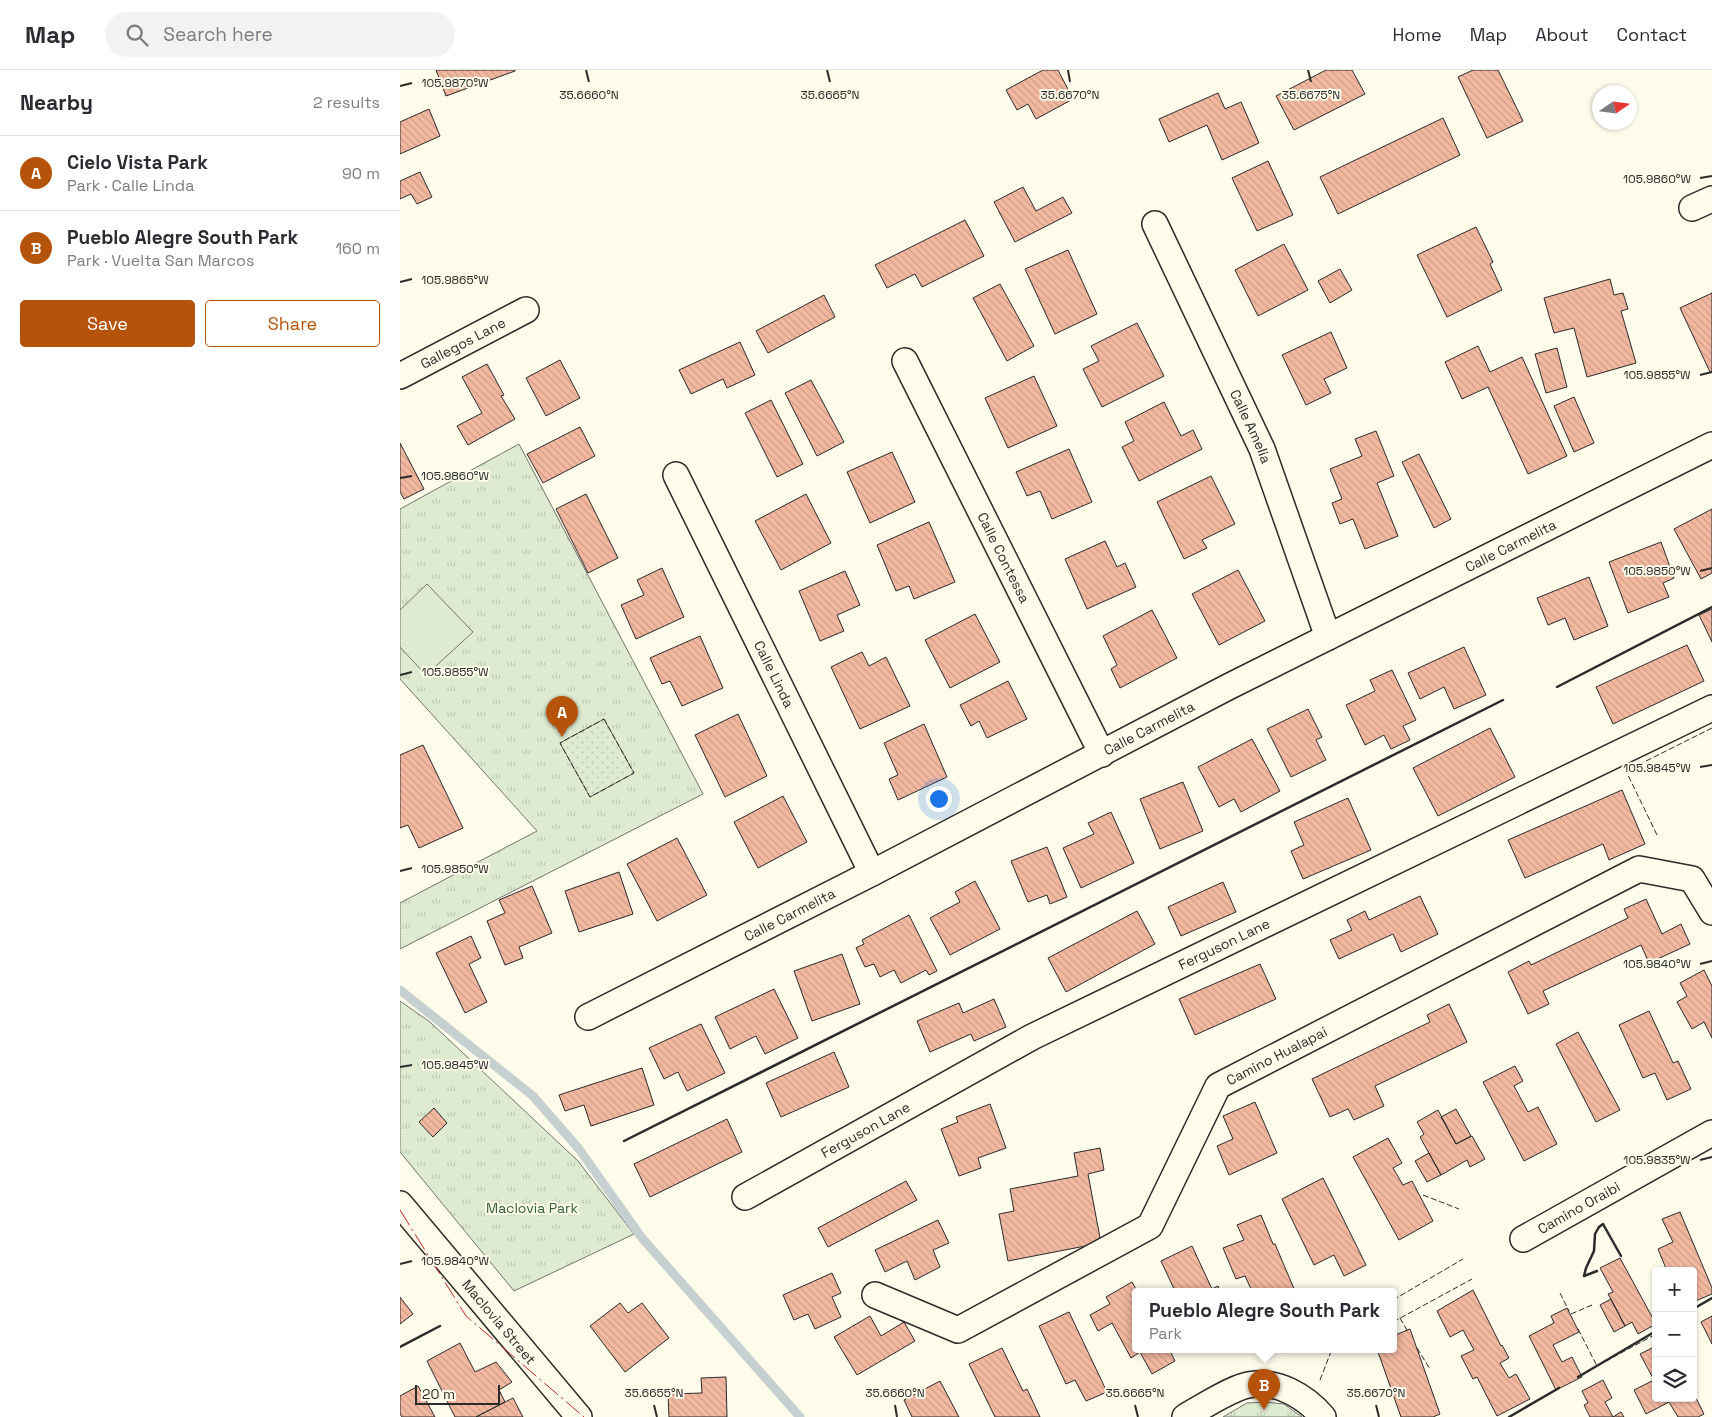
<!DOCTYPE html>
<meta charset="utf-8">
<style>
:root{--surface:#fff;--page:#f2f2f3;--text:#2b2b33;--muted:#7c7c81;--line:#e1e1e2;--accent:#b45309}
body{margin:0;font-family:"Space Grotesk",sans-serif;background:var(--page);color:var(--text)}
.controls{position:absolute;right:15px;bottom:15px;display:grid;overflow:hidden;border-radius:5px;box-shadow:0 1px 4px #0004}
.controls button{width:45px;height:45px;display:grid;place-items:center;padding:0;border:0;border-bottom:1px solid var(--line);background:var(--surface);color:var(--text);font:25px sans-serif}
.compass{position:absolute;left:1192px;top:15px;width:45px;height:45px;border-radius:50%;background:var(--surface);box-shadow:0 1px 4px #0004;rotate:77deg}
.scale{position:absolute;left:15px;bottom:12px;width:85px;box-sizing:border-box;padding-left:5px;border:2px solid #2b2b2b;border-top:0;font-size:14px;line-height:18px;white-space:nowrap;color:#2b2b2b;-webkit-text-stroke:4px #fdfbea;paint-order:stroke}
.you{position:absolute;left:538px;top:728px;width:18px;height:18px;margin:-12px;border:4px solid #fff;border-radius:50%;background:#1a73e8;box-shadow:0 0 0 8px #1a73e833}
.badge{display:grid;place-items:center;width:32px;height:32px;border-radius:50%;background:var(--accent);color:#fff;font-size:16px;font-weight:700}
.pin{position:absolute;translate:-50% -41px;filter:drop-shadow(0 1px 2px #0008)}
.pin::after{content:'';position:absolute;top:26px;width:18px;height:15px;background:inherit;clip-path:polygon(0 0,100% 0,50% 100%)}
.popup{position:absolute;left:732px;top:1218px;width:265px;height:65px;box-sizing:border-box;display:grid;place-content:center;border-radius:5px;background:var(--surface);filter:drop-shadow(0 1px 4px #0005);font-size:16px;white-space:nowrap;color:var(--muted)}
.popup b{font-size:19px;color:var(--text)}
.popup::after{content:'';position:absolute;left:50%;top:100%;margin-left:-10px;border:10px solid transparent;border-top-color:var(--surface)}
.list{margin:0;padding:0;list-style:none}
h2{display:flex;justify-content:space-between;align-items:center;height:65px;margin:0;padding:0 20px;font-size:21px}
h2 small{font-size:16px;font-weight:400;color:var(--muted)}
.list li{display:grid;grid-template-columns:32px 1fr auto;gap:15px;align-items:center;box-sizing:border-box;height:75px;padding:0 20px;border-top:1px solid var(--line)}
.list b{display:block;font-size:19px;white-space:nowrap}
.list p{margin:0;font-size:16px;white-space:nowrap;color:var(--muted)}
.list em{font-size:16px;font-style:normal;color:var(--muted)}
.actions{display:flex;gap:10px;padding:15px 20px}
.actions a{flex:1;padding:11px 0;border:1px solid var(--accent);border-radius:5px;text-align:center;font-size:18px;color:var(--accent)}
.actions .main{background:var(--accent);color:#fff}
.icon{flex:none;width:28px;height:28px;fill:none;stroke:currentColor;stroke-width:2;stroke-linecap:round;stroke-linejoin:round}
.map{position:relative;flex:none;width:1312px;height:1347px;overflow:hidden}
header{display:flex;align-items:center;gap:30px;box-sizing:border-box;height:70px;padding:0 25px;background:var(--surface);border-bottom:1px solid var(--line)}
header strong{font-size:24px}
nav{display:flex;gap:28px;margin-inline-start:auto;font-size:18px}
.search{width:350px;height:45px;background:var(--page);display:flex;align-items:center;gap:12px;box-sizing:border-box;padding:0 18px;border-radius:28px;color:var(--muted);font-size:19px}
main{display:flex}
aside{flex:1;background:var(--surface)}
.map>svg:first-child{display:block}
.grass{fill:url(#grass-tufts);stroke:#74746e}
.garden{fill:url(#garden-dots);stroke:#74746e}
.pitch{fill:#deebd1;stroke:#74746e}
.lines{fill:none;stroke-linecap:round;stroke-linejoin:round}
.stream{stroke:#c7d0d0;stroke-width:9}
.building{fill:url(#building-back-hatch);stroke:#2b2b2b}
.street-casing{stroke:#2b2b2b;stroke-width:28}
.street{stroke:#fdfbea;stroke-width:25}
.fence{stroke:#2b2b2b;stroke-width:1;stroke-dasharray:6 2.5;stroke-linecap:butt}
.wall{stroke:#2b2b2b;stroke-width:2.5}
.power{stroke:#c62828;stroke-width:1;stroke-dasharray:18 4 2.5 4;stroke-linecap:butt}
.ticks{fill:none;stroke:#2b2b2b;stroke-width:2}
.labels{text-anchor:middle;stroke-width:4;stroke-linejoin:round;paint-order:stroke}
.street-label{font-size:14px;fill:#2b2b2b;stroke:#fdfbea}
.park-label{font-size:14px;fill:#34623c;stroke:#fdfbea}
.ticks-label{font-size:12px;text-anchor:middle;fill:#2b2b2b;stroke:#fdfbea;stroke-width:4;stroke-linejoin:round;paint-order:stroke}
</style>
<header>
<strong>Map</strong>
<div class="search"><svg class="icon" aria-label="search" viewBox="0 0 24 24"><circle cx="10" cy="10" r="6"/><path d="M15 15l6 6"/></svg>Search here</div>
<nav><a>Home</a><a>Map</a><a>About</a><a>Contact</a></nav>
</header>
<main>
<aside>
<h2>Nearby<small>2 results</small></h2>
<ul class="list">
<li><span class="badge">A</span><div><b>Cielo Vista Park</b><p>Park · Calle Linda</p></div><em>90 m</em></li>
<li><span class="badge">B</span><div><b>Pueblo Alegre South Park</b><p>Park · Vuelta San Marcos</p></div><em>160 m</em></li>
</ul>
<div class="actions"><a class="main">Save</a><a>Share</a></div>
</aside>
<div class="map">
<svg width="1312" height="1347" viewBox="0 0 1312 1347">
<defs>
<pattern id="grass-tufts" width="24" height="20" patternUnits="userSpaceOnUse" patternTransform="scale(1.25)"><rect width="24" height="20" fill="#deebd1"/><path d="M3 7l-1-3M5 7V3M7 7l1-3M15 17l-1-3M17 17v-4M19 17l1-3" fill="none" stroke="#bfcab4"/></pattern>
<pattern id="garden-dots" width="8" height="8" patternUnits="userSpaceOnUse" patternTransform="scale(1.25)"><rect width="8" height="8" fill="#deebd1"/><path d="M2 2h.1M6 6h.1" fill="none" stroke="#bfcab4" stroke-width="1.8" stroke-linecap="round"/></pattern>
<pattern id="building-back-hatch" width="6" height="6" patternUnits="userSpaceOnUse" patternTransform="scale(1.25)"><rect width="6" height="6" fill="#f2b8a0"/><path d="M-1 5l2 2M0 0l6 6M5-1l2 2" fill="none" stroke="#d09e8a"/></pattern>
</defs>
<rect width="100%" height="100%" fill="#fdfbea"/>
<!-- grass -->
<path class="grass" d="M119 374 303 724 0 879V833L137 761 0 609V439Z
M0 931 30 952 178 1091 234 1164 114 1221 0 1082Z
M865 1332 884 1334 902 1347H823L847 1333Z"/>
<!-- garden -->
<path class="garden" d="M204 649 234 703 190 727 160 673Z"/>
<!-- pitch -->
<path class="pitch" d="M27 514 73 562 26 605 0 577V540Z"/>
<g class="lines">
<!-- stream -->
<path class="stream" d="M0 920 133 1026 179 1079 242 1168 400 1347"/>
</g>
<!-- building -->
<path class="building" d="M36 0H115V1L46 26Z
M643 0H658L673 29 636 49 628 34 617 40 606 20Z
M926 0H952L965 24 894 60 876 26Z
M1073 0H1098L1123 51 1087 68 1058 7Z
M818 23 825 39 841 32 859 73 822 90 807 55 769 72 759 49Z
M29 39 40 66 0 84V52Z
M1043 48 1060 85 938 144 920 107Z
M868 91 893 145 857 161 832 108Z
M20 102 32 127 17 134 11 124 0 129V111Z
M623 117 636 141 663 127 672 143 615 172 594 132Z
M565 150 584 186 522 217 515 204 487 218 475 195Z
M1076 157 1093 192 1090 194 1102 220 1047 247 1017 185Z
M884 174 908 220 858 246 835 200Z
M668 180 697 244 655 264 625 199Z
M940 199 952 220 930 233 918 211Z
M1210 209 1214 225 1223 223 1228 239 1221 241 1236 293 1187 307 1174 258 1154 263 1144 228Z
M600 214 634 276 607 291 573 228Z
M1312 223V301L1310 302 1280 238Z
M424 225 435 247 368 283 356 261Z
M737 253 764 306 702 337 683 299 699 291 691 276Z
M931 262 947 298 924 309 931 323 906 335 882 285Z
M340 272 355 305 327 318 323 309 291 324 279 300Z
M1078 276 1090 302 1122 287 1167 386 1128 404 1088 317 1062 329 1045 292Z
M1157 278 1167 317 1146 323 1135 284Z
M160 290 180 328 146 346 126 308Z
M87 294 104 325 101 326 115 349 68 375 57 356 82 343 62 307Z
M634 306 657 356 608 378 585 328Z
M411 310 444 372 417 386 385 323Z
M1174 327 1194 373 1174 382 1154 336Z
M371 330 403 394 377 407 345 343Z
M764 332 781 366 793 360 802 379 739 411 722 377 734 371 725 352Z
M180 357 195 386 143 413 127 384Z
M976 361 994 406 977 413 998 466 965 479 953 449 940 454 932 433 942 429 930 399 962 386 955 369Z
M0 373 24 419 4 429 0 422Z
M669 379 692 432 652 449 640 421 627 426 616 402Z
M492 382 515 432 470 453 447 402Z
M1019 384 1051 449 1034 458 1002 392Z
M811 406 835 454 802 470 807 478 784 489 757 432Z
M186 424 218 488 188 503 156 439Z
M406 424 431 473 381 500 355 451Z
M1312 439V503L1301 509 1274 459Z
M529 452 555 512 514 529 509 516 496 521 477 475Z
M705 471 717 497 725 493 736 517 687 539 665 489Z
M1261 472 1274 508 1263 513 1269 527 1228 543 1209 492Z
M262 498 284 547 236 569 221 535 244 525 237 510Z
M838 500 865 551 819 575 792 524Z
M445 501 460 535 437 545 444 561 420 571 399 521Z
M1189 507 1208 556 1174 570 1165 548 1148 555 1137 528Z
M1312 539V572L1299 545Z
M752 540 777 588 720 618 711 599 717 595 703 566Z
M575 544 600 592 550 618 525 570Z
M300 566 323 618 282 636 270 611 262 614 250 588Z
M1287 575 1304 611 1213 654 1196 617Z
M1064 577 1086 625 1054 639 1044 617 1020 629 1008 603Z
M462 582 469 596 486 587 510 636 460 659 431 597Z
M992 600 1016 650 1003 656 1010 670 991 679 984 665 965 675 946 635 975 621 970 610Z
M608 611 627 649 587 668 579 651 571 656 560 635Z
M908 639 922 667 916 670 926 690 891 707 867 659Z
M338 644 367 706 325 727 295 665Z
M524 654 547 707 498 730 489 709 498 705 484 673Z
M1090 658 1115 707 1038 746 1013 698Z
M852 669 880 721 841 742 834 729 819 737 798 697Z
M23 675 63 758 19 778 8 755 0 758V685Z
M783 712 803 761 760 779 740 729Z
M1222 720 1245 774 1209 790 1203 774 1125 808 1108 770Z
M383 726 407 772 358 798 334 752Z
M948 728 971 780 903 809 891 781 904 775 894 752Z
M711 742 734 793 681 818 663 778 694 764 688 753Z
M277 768 307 825 257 851 227 794Z
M647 777 667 827 650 834 647 825 628 832 611 791Z
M219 802 233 844 179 862 165 821Z
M575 811 600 859 550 885 530 848 560 832 555 822Z
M823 812 836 842 781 866 768 837Z
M132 816 152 863 119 877 123 888 105 895 87 851 105 843 99 830Z
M1020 826 1038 864 1001 882 993 864 939 889 930 870 952 860 947 850 965 841 969 850Z
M1246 829 1262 864 1281 854 1290 874 1249 893 1241 875 1143 921 1149 934 1128 944 1108 902 1129 891 1131 895 1228 848 1224 839Z
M737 841 755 874 666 922 648 888Z
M509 845 537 901 529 905 526 900 501 913 494 900 480 907 474 894 465 897 456 878 464 874 462 870Z
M71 866 81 888 69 894 87 932 65 943 36 883Z
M442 884 460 934 412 951 394 901Z
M860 894 876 929 795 965 779 929Z
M1304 900 1312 916V968L1304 952 1292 959 1277 932 1287 926 1280 913Z
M374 919 398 968 365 984 356 966 330 979 315 947Z
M594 929 606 957 574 971 571 964 530 982 517 951 559 933 563 943Z
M1049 934 1067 972 975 1016 984 1036 954 1050 948 1039 930 1047 912 1009 1030 952 1027 945Z
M1249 941 1273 993 1278 991 1291 1019 1267 1030 1255 1003 1243 1008 1219 955Z
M301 954 325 1003 287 1021 278 1002 264 1009 249 978Z
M1178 962 1220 1040 1196 1052 1156 974Z
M434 982 449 1017 381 1047 366 1013Z
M1115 996 1123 1011 1114 1016 1128 1042 1138 1037 1157 1074 1124 1091 1083 1012Z
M242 998 254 1035 191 1056 184 1035 165 1041 159 1025Z
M855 1032 877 1083 829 1105 817 1076 833 1069 823 1046Z
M590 1034 606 1078 578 1088 581 1098 559 1106 541 1059 558 1052 556 1047Z
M34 1038 47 1053 33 1067 19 1052Z
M1056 1039 1071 1066 1056 1074 1041 1047Z
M1038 1040 1056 1074 1072 1066 1085 1089 1070 1097 1067 1090 1041 1105 1020 1067 1024 1064 1017 1052Z
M327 1049 342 1082 250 1127 234 1094Z
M988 1068 1002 1093 993 1098 1003 1115 1012 1111 1033 1151 999 1170 953 1087Z
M700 1078 704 1100 688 1104 701 1173 608 1191 599 1144 614 1141 610 1119 678 1106 674 1083Z
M1029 1083 1041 1105 1027 1112 1015 1091Z
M923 1108 966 1195 944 1206 934 1185 914 1195 882 1129Z
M506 1111 517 1130 428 1177 418 1158Z
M1280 1142 1312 1218V1224L1293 1232V1201H1267L1258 1179 1273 1172 1262 1149Z
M861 1145 873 1174H875L895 1221H852L845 1206 836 1209 823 1178 844 1170 837 1155Z
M538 1150 549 1173 533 1180 540 1197 515 1210 507 1191 485 1202 475 1180Z
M792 1176 812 1219 818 1216 820 1221H775L761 1191Z
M1220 1188 1256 1254 1238 1264 1232 1252 1225 1256 1208 1224 1213 1222 1200 1198Z
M432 1203 441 1223 432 1227 441 1247 415 1259 408 1244 394 1250 383 1225Z
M732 1212 737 1221H735V1230L732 1232 735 1239V1279H769L775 1291 752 1304 740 1282 731 1288 712 1253 698 1261 690 1245 710 1234 706 1227Z
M1073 1220 1101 1276 1102 1275 1109 1288 1100 1293 1109 1308 1116 1304 1130 1329 1097 1346 1077 1307 1073 1309 1061 1286 1074 1280 1063 1260 1050 1267 1037 1241Z
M0 1227 13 1244 0 1254Z
M1211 1229 1225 1256 1214 1262 1200 1235Z
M220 1233 228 1243 242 1233 269 1268 225 1302 190 1256Z
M1167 1238 1179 1262 1153 1275 1162 1292 1172 1287 1182 1307 1156 1320 1129 1266 1154 1253 1151 1246Z
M669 1242 707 1322 686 1331 675 1310 666 1314 639 1256Z
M470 1246 481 1266 504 1252 515 1271 457 1305 434 1267Z
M1312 1246V1274L1301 1252Z
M1010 1259 1040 1344 1033 1347H1001L977 1279H993V1266Z
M60 1273 75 1302 96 1292 112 1312 99 1320 105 1332 76 1347H55L27 1291Z
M1256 1276V1328H1293V1322L1304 1344 1298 1347H1278L1269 1332 1246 1344 1234 1320 1254 1310 1240 1284Z
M602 1278 623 1321 627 1319 640 1347H595L569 1294Z
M326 1307 327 1347H269L268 1324 302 1323 301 1308Z
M1203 1310 1212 1328 1205 1332 1213 1347 1221 1342 1224 1347H1190L1184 1335 1188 1333 1182 1321Z
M540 1311 559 1347H512L504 1330Z
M18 1316 35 1347H2L0 1344V1326Z
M113 1328 123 1347H76L105 1332Z"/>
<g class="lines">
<defs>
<g id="street">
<path d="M1292 138 1312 129"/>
<path id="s1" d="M755 154 862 379 928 567"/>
<path id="s2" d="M505 291 702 684"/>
<path id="s3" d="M0 306 126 240"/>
<path id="s4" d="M276 405 472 803"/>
<path id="s5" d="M188 947 472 803 828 617 1312 375"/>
<path id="s6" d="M345 1127 632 967 1312 638"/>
<path id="s7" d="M0 1134 179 1347"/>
<path id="s8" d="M1123 1169 1312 1063"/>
<path id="s9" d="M475 1225 558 1260 750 1156 818 1016 1239 799 1292 809 1312 842"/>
<path d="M785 1347C800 1338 832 1318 848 1315 876 1309 905 1326 923 1347"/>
</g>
</defs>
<!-- street casing -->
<use href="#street" class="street-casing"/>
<!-- street -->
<use href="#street" class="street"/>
<!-- fence -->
<path class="fence" d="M204 649 234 703 190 727 160 673Z
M1257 765 1226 701 1312 658
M1023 1125 1059 1139
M1160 1223 1169 1241
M993 1230 1063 1189
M1171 1244 1192 1235
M1000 1248 1008 1262
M993 1252 1072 1209
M1178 1259 1197 1296 1256 1264
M1017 1278 1030 1299
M920 1310 932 1279"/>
<!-- wall -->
<path class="wall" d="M1157 617 1312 537
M224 1071 1103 630
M1197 1201 1184 1206 1186 1198 1194 1181 1195 1164 1199 1157 1203 1154 1221 1186
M1293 1239 1312 1228
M0 1277 40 1256
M1178 1307 1256 1261
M1109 1347 1159 1318"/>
<!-- power -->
<path class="power" d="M0 1140 66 1246 184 1347"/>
</g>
<!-- ticks -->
<path class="ticks" d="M186 0 189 12M427 0 430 12M668 0 670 12M908 0 911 12M0 16 12 13M1300 108 1312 106M0 212 12 209M1300 305 1312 302M0 408 12 406M1300 501 1312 498M0 605 12 602M1300 697 1312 695M0 801 12 798M1300 894 1312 891M0 997 12 995M1300 1090 1312 1087M0 1194 12 1191M254 1335 257 1347M495 1335 497 1347M735 1335 738 1347M976 1335 979 1347"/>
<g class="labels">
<!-- street labels -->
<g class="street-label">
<text dy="5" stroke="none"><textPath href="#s3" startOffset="71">Gallegos Lane</textPath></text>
<text dy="5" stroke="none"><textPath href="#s1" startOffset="224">Calle Amelia</textPath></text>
<text dy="5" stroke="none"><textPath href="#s5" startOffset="1036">Calle Carmelita</textPath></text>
<text dy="5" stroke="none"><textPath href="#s2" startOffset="220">Calle Contessa</textPath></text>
<text dy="5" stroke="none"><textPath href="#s4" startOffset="222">Calle Linda</textPath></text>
<text dy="5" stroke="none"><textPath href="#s5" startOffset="631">Calle Carmelita</textPath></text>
<text dy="5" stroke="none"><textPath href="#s5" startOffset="226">Calle Carmelita</textPath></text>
<text dy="5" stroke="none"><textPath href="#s6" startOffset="542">Ferguson Lane</textPath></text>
<text dy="5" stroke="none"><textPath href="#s9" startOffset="530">Camino Hualapai</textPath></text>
<text dy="5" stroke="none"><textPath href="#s6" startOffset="138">Ferguson Lane</textPath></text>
<text dy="5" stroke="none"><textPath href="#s8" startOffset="64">Camino Oraibi</textPath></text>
<text dy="5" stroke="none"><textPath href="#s7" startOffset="154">Maclovia Street</textPath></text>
</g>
<!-- park labels -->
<g class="park-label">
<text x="132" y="1143">Maclovia Park</text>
</g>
</g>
<g class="ticks-label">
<text x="55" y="17">105.9870°W</text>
<text x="189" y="29">35.6660°N</text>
<text x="430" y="29">35.6665°N</text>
<text x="670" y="29">35.6670°N</text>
<text x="911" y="29">35.6675°N</text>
<text x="1257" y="113">105.9860°W</text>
<text x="55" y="214">105.9865°W</text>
<text x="1257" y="309">105.9855°W</text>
<text x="55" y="410">105.9860°W</text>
<text x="1257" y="505">105.9850°W</text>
<text x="55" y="606">105.9855°W</text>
<text x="1257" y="702">105.9845°W</text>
<text x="55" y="803">105.9850°W</text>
<text x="1257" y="898">105.9840°W</text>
<text x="55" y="999">105.9845°W</text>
<text x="1257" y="1094">105.9835°W</text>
<text x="55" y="1195">105.9840°W</text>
<text x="254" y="1327">35.6655°N</text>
<text x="495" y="1327">35.6660°N</text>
<text x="735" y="1327">35.6665°N</text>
<text x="976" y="1327">35.6670°N</text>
</g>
</svg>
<div class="controls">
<button>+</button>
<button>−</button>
<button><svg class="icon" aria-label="layers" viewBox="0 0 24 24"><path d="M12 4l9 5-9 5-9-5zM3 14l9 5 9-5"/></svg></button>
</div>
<svg class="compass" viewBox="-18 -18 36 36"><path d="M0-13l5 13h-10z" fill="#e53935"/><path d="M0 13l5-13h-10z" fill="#7c7c81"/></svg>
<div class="scale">20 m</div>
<div class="you"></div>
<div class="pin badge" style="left:162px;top:667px">A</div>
<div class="pin badge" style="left:864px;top:1340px">B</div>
<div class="popup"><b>Pueblo Alegre South Park</b>Park</div>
</div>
</main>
